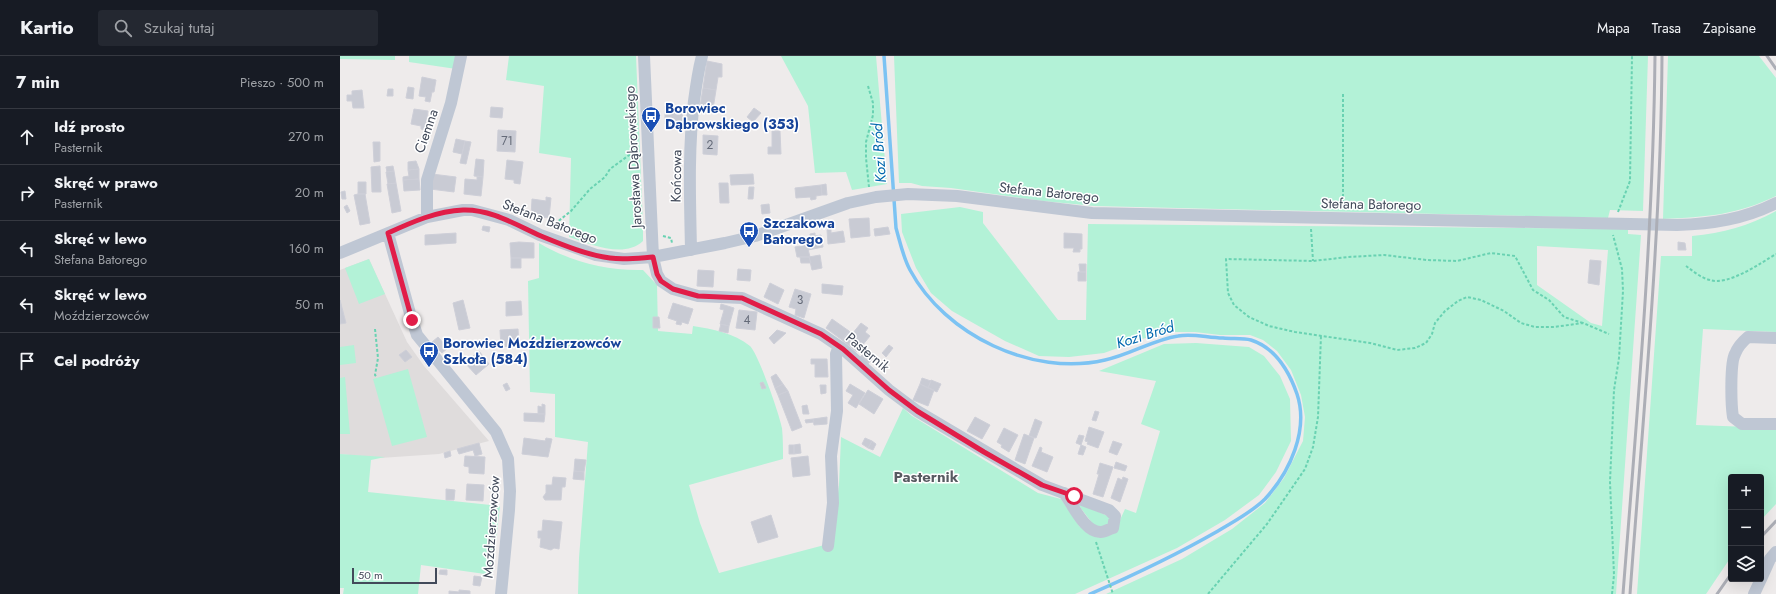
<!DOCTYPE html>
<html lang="pl">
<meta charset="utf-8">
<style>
:root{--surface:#171b24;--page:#242831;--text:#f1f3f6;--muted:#9ea1a6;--line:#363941}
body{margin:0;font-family:Jost,sans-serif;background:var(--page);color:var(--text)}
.controls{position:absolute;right:12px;bottom:12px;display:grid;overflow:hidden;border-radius:4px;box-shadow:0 4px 16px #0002}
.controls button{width:36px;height:36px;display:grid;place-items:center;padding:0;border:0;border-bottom:1px solid var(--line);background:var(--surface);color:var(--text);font:20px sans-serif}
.scale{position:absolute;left:12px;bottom:10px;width:85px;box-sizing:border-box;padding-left:4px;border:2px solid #424a5a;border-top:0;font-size:11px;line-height:14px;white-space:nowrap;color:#424a5a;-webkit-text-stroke:3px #fff;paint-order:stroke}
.stop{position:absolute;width:12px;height:12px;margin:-9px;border:3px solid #e11d48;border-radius:50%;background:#fff}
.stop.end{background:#e11d48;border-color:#fff;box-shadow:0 1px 4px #0008}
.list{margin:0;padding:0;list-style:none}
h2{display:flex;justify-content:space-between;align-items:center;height:52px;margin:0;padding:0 16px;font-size:17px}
h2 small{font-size:13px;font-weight:400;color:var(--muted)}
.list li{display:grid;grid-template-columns:26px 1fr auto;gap:12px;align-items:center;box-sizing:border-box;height:56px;padding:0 16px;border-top:1px solid var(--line)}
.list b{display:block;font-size:15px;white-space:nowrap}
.list p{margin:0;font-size:13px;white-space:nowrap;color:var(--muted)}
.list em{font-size:13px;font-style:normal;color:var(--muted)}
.icon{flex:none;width:22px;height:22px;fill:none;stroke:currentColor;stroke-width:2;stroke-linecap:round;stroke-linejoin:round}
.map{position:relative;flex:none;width:1436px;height:538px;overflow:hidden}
header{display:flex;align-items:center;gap:24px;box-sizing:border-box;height:56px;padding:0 20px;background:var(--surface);border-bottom:1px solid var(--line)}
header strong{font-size:19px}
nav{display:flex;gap:22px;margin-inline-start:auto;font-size:14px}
.search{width:280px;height:36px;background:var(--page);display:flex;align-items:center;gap:10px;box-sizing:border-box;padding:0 14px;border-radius:4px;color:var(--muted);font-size:15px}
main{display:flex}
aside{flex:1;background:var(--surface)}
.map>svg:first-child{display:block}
.education{fill:#dfdcdc}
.green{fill:#b3f2d7;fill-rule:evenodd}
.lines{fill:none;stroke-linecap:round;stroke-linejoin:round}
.stream{stroke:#7cc3f3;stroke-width:3.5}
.building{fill:#c9cbd4;stroke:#cecfd8}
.path{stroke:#69d2b2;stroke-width:2;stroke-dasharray:3 2;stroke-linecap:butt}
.minor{stroke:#bfc7d4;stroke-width:12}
.rail{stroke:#acaeb6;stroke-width:3}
.route{stroke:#e11d48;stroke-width:5}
.labels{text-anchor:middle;stroke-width:3;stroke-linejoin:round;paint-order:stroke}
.number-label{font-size:12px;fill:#646a78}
.transit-label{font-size:14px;font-weight:bold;fill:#164399;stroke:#fff;text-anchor:start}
.street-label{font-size:14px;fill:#424a5a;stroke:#fff}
.water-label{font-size:15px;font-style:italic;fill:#0068ae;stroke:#fff}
.neighbourhood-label{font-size:15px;font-weight:bold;fill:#575a61;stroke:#fff}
</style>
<header>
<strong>Kartio</strong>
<div class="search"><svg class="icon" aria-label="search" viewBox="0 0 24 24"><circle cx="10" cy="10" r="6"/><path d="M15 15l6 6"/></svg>Szukaj tutaj</div>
<nav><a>Mapa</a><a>Trasa</a><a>Zapisane</a></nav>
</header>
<main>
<aside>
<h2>7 min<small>Pieszo · 500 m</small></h2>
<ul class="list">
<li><svg class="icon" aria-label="ahead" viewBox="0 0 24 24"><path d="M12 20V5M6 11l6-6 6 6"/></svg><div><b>Idź prosto</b><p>Pasternik</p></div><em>270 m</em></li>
<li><svg class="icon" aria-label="right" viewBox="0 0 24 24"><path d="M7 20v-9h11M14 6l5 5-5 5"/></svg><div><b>Skręć w prawo</b><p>Pasternik</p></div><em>20 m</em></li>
<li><svg class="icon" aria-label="left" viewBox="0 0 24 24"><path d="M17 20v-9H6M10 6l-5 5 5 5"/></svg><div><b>Skręć w lewo</b><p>Stefana Batorego</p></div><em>160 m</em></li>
<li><svg class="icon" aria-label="left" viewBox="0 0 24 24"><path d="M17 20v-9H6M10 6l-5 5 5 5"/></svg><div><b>Skręć w lewo</b><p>Moździerzowców</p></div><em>50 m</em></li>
<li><svg class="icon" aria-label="arrive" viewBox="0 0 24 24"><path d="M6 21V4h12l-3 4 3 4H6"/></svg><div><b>Cel podróży</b></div></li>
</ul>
</aside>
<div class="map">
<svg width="1436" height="538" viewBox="0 0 1436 538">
<rect width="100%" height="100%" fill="#eeebeb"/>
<!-- education -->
<path class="education" d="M29 203 67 286 84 310 149 385 99 398 40 402 0 398V214Z"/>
<!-- green -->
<path class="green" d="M0 0H55V4L0 3Z
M69 0H124L123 14 69 6Z
M169 0H296L303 170V185C284 203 250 188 229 181L231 102 199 97 204 30 166 24Z
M441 0H536L547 128 512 134 506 116 475 117 468 50Z
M554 0H1308L1303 155 1270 154 1268 162 754 150 703 145 611 132 582 130 571 127H559Z
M1328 0H1419L1436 22V140C1397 159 1366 161 1323 163Z
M620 151 643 156V167L718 264H746L748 168 1288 173V178L1301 179 1276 538H766L842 503 892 473 925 447 944 422 963 385 965 361 961 339 951 314 937 295 923 284 910 279H880L855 276H822L764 297 729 301 699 300 665 285 612 255 591 237 576 212 562 176 561 158ZM1197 190 1268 194 1262 270 1251 267 1197 229Z
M1436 155V276L1363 273 1356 369 1436 372V448L1421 464V421H1391V501L1366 538H1297L1321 200H1352V180C1383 177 1409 170 1436 155Z
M199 187C231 206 267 215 303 214L317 229 318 275 352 278 353 270C372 273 394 277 410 290 418 297 440 360 442 372 443 382 443 393 443 403L349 429 360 467 379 517 492 487 499 429 501 381 540 401 563 352 572 360 698 437 721 443 740 471 775 475 785 453 796 457 820 375 801 368 816 325 759 315 824 288 856 287 909 291 924 300 940 320 950 343 951 385 936 416 919 439 885 464 837 492 735 538H238L239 502 248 386 215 381V338L190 336 188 225 199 222Z
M29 203 45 238 19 248 5 212Z
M14 289 16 307 0 309V291Z
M68 313 87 381 52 390 33 323Z
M5 321 10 378H0V322Z
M0 398 45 401 31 404 28 436 160 450 152 519 81 509 78 538H3L4 532H0Z
M736 446 770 461 767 471 756 472Z"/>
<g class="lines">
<!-- stream -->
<path class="stream" d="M544 0 556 172C560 186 563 201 570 214 605 279 692 321 765 304 790 299 812 284 838 280 853 277 868 282 883 282 892 283 903 282 911 284 936 292 949 315 957 338 969 374 950 416 925 443 912 456 893 466 878 475 836 499 794 519 750 538"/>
</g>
<!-- building -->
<path class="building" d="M367 5 382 8V21H378L376 34 363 32Z
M82 21 96 24 94 36H92L90 46 85 45 86 41 79 40Z
M68 31 74 32 73 43 66 42Z
M363 32 376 34 373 53 360 50Z
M48 33H53V40H47Z
M22 34 24 52H13L12 45H7V39H12V35Z
M325 50 343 51 342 69 325 68Z
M151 51 163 52 162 62 150 61Z
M414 52 421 57 413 66 407 61Z
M74 53 88 55 85 74 81 73V70L71 68Z
M158 74 176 75 175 96 157 95Z
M432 75H440L441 98H428V91H432Z
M363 79 378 80 377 99 363 98Z
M116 83 125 85 122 98 113 96Z
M125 85 131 86 126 108 120 107Z
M33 86H40V105L34 106Z
M136 103 144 104 143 121 134 120Z
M167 104 183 106 180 128 174 127V124L165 123Z
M76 105 79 113 68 114V106Z
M40 110 41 136H32L31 111Z
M53 110 54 115 47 116 46 111Z
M79 113V123L63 124V121L69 120 68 114Z
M54 115 56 127 48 128 46 116Z
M92 118 116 121 114 136 90 133Z
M413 118 414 128 391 129 390 119Z
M137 120 143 121 141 140 124 138 125 123 137 124Z
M79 123 80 134 64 135 63 124Z
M18 126H26V138H18Z
M56 127 61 155 52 157 47 128Z
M379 127H388L389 147H380Z
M486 128 487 139H482L481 129Z
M481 129 482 139 476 140V143L471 144 470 141 456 142 455 132Z
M409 131H414L413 143H408Z
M5 135 6 143H2L1 136Z
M18 138H25L30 167 20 169 14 139Z
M206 141 211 142 209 162 191 160 192 143 206 145Z
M429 148 430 157 422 158 421 149Z
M7 149 10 155 7 157 4 151Z
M529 162 530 180 511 182 509 163Z
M143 170 150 171 149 176 142 174Z
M548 171 550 178 535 180 534 173Z
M491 173V177L503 175 505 186 488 188 487 174Z
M116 177V187L85 189V179Z
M475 177V180L481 179 483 191 468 194 466 182 470 181V178Z
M724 177 742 178V193H740V196H733L734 192H724Z
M179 186 194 187V202H171L170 187Z
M1338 186 1345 187 1346 194H1338Z
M467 189 470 201H457L455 191Z
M480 199 482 212 472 214 469 201Z
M460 201H469L471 207H461Z
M171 202H181V212H171Z
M1250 204 1261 205 1259 229 1248 227Z
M739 208H746V216H740Z
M398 213 411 214 410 225 397 224Z
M358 214 374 215 373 231 357 230Z
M738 216H746V225H738Z
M430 227 444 234 438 248 424 241Z
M482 228 503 230 502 239 482 237Z
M455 233 471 238 464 262 455 259 456 253 449 251Z
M0 244 6 267 0 268Z
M123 244 130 272 119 274 113 247Z
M181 245 182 259 166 260V246Z
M333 247 353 253 348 268 342 266 341 269 336 268 337 265 328 262Z
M381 248 394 252 389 270 380 268 384 254 380 253Z
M399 254 417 256 415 274 396 272Z
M313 261H319L320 272H313Z
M492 263 509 275 502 284 486 272Z
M521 267 528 272 525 276 530 280 517 296 502 284 509 275 512 278Z
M381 268 389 270 388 277 379 275Z
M178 273 179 289 161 291 160 274Z
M437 274 446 277 434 288 429 282Z
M98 281 108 292 102 297 92 286Z
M549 289 553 292 546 301 542 297Z
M528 293 535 300 527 309 519 302Z
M66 294 72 301 65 306 59 299Z
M139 295 149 308 136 319 125 307Z
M471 303H487L488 321H475V308H471Z
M436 318 443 328 435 332 431 321Z
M582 322 591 325 588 332 580 328Z
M591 324 601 328 597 336 588 332Z
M423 326 426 332 422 333 420 327Z
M167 327 170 333 166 335 163 329Z
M443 328 448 335 438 339 435 332Z
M510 328 525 337 516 352 508 347 513 339 506 335Z
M580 328 594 334 588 350 573 344Z
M480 329H486V337L481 338Z
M528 334 543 343 534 358 519 348Z
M448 335 462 371 452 375 438 339Z
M202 348 205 349V358H198V350L202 351Z
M467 349 469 358H463L462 350Z
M755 355 759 356 756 365 752 364Z
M184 357 205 358 204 366 184 365Z
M487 361V368L474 369 473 363Z
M635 361 650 369 642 383 627 375Z
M473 363 474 366 466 367 465 364Z
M695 363 702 366 696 382 689 380Z
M749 371 764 376 758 392 747 388 748 386 745 385Z
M664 372 678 379 669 396 661 391 662 389 657 386Z
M684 378 694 382 685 408 675 404Z
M739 379 744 380 741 389 736 387Z
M184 382 205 385 206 382 212 383 208 401 182 398Z
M525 382 532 385 528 392 522 388Z
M532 385 536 388 533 394 528 392Z
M773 385 782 388 777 399 769 396Z
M139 387 142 398 135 400 133 394 119 398 117 393Z
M460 388 461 397 454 398V389Z
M449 389H454V398H449Z
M741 389 746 391 743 399 738 398Z
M700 391 702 392 701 396 713 401 707 416 692 410Z
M110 395 111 400 105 402 104 397Z
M125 400 145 401 144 418 129 417V411L124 410Z
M468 400 470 419 453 421 451 402Z
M235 403 246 404 244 416 234 415Z
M776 406 787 410 785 415 774 412Z
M760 407 773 411 763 441 753 438 759 418H757Z
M234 415 244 416V424L233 423Z
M213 421 226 422 225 431H222L221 444H205L203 441 206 437V429H212Z
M783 421 788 423 780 446 771 442 778 422 782 424Z
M127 428 144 429 143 445 126 444Z
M106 433 115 434 114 444H106Z
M431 459 438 481 418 487 411 466Z
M203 464 222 466 219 493 214 492 211 494 200 491 201 482H198V475H202Z
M100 514H107V519L99 518Z
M134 520 142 521 140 530 133 529Z
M119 534 130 535V538H109V535L119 536Z"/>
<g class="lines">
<!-- path -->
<path class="path" d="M528 30 533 47V59L526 86V102L529 131
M1003 151V36
M1278 156 1290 125 1292 0
M211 171 231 155 250 133 265 121 270 113 292 97 295 87
M971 173 973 205
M323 180 331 182 332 187
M1346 210C1353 215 1361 222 1370 224 1388 230 1421 207 1436 198
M1243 267 1224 261 1209 244 1193 234 1175 200 1151 197 1117 205 1087 204 1044 199 1008 201 973 205 886 203 888 237 894 249 909 261 929 270 955 276 1030 287 1057 294 1075 292 1086 287 1092 278 1095 267 1105 255 1118 245 1127 241 1141 244 1164 255 1181 267 1195 271H1214L1243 267 1269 278
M35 273 38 302 35 319 37 322
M756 486 773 538
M868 538 927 468 965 413 973 391 978 361 981 279
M1272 538 1274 519 1270 426 1274 334 1279 302 1283 235 1282 213 1273 179"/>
<!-- minor -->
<path class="minor" d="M304 0 313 201 317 218 321 225 333 233 358 240 402 242 481 278 503 293 549 334 577 355 702 429 769 454 775 460 773 472C769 473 765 476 761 476 745 477 733 449 724 437
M87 161V124L111 47 121 0
M48 177 71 261 77 279 156 376 168 403 170 435 169 454 161 538
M351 194C350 144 348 94 354 45 356 30 358 15 362 0
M0 197 87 161 123 154H132L169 164 200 179 256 199 284 203 313 201 385 187 415 180 508 147 536 141 568 138 617 140 752 157 1337 169C1372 168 1404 163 1436 147
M1436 282 1408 281C1402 286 1398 290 1395 298 1390 307 1391 349 1393 361L1402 368H1436
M488 490 493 447 491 400 497 355 496 298 499 290
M1421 523 1430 503 1436 496
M1414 538 1421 523"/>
<!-- rail -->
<path class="rail" d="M1427 0 1436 13
M1421 481 1436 465
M1283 538C1297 359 1313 180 1315 0
M1290 538C1303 359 1321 180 1322 0
M1377 538 1391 518"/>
</g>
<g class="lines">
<!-- route -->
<path class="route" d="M72 264 48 177C72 166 97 155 123 154 151 153 176 169 201 180 223 189 247 199 270 202 284 204 299 202 313 201L317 218 321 225 333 233 358 240 402 242 481 278 503 293 549 334 577 355 644 396 702 429 734 440"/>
</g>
<!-- icons -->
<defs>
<symbol id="bus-pin" viewBox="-11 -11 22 30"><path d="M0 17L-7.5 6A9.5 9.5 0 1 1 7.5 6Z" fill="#1a4fb4" stroke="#fff"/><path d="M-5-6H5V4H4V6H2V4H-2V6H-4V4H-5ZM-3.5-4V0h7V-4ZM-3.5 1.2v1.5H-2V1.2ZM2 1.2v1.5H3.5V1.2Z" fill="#fff"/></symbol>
</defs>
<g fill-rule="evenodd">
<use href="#bus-pin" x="300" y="49" width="22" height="30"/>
<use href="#bus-pin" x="398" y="164" width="22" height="30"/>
<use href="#bus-pin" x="78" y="284" width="22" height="30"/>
</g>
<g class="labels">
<!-- number labels -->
<g class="number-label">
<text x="167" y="89">71</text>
<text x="370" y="93">2</text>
<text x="460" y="248">3</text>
<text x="407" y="268">4</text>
</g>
<!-- transit labels -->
<g class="transit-label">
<text x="325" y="57">Borowiec<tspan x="325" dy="16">Dąbrowskiego (353)</tspan></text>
<text x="423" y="172">Szczakowa<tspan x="423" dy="16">Batorego</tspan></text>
<text x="103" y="292">Borowiec Moździerzowców<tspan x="103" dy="16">Szkoła (584)</tspan></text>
</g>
<!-- street labels -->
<g class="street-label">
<text transform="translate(86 75) rotate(-71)" y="5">Ciemna</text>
<text transform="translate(293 101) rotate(-93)" y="5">Jarosława Dąbrowskiego</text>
<text transform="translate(336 120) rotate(-89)" y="5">Końcowa</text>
<text transform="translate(709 136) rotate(6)" y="5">Stefana Batorego</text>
<text transform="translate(1031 148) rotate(1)" y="5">Stefana Batorego</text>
<text transform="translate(210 165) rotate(21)" y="5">Stefana Batorego</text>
<text transform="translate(528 296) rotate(40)" y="5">Pasternik</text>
<text transform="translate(151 471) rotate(-86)" y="5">Moździerzowców</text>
</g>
<!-- water labels -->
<g class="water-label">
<text transform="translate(539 97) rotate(-94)" y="5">Kozi Bród</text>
<text transform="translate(805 279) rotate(-17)" y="5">Kozi Bród</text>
</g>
<!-- neighbourhood labels -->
<g class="neighbourhood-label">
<text x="586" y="426">Pasternik</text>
</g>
</g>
</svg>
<div class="controls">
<button>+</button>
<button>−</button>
<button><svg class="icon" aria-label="layers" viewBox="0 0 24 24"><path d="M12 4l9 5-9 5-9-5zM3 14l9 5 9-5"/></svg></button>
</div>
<div class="scale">50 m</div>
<div class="stop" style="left:734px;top:440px"></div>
<div class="stop end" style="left:72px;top:264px"></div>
</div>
</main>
